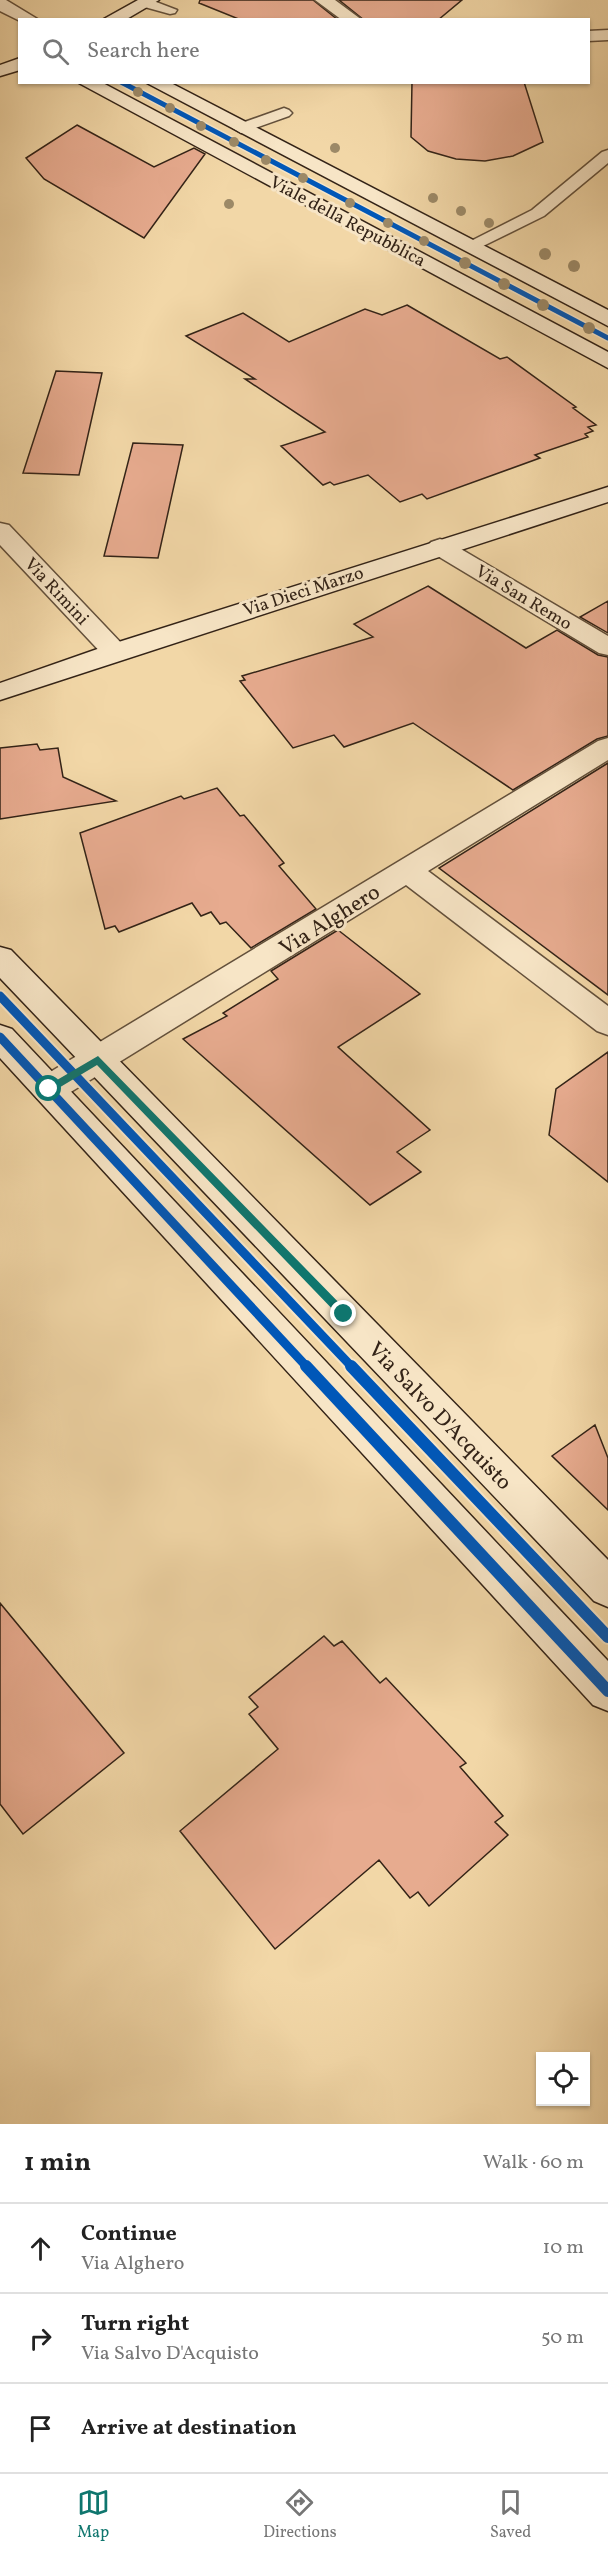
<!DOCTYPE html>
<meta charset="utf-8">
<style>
:root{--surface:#fff;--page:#f2f2f2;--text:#222;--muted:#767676;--line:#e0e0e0;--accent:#0f766e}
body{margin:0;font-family:Vollkorn,serif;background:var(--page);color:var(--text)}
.controls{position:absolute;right:18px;bottom:18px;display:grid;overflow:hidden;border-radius:0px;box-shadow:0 2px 4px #0004}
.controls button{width:54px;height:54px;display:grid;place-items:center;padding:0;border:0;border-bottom:2px solid var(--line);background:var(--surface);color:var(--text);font:30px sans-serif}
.stop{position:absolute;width:18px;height:18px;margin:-14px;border:4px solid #0f766e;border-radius:50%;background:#fff}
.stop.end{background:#0f766e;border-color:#fff;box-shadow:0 2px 6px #0008}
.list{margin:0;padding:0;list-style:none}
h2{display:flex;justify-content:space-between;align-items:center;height:78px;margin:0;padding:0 24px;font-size:26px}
h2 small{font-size:20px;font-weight:400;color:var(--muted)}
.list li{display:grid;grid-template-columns:39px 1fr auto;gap:18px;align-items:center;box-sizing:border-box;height:90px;padding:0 24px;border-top:2px solid var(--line)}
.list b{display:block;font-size:22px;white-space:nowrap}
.list p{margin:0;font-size:20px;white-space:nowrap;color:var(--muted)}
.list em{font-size:20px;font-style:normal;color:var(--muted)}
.icon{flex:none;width:33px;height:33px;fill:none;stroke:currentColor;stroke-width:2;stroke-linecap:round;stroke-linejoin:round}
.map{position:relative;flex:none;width:608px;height:2124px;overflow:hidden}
.search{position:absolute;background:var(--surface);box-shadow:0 2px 4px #0004;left:18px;right:18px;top:18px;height:66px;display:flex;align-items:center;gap:15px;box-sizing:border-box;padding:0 21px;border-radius:0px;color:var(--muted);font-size:22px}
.sheet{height:348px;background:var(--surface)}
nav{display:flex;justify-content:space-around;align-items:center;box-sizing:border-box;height:84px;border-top:2px solid var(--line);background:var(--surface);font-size:16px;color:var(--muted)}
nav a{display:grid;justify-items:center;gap:3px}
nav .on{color:var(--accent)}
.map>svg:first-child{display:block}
.building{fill:#e7ab8f;stroke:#332317;stroke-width:1.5}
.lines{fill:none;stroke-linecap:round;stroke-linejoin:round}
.lane-casing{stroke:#63503b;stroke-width:3}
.street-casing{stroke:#63503b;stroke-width:3}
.secondary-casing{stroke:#332317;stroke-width:3}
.lane{fill:#f7e5c6;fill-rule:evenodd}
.street{fill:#f7e5c6;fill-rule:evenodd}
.secondary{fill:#f7e5c6;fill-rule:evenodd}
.cycleway-far2-casing{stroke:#f7e5c6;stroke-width:8}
.cycleway-far1-casing{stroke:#f7e5c6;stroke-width:13}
.cycleway-casing{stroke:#f7e5c6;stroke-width:16}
.cycleway-far2{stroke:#0057b8;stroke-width:5}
.cycleway-far1{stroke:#0057b8;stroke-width:9}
.cycleway{stroke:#0057b8;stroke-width:12}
.tree{fill:#9c8967}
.route{fill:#0f766e}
.labels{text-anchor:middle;stroke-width:6;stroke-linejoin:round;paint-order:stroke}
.far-street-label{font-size:18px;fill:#332317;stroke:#f7e5c6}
.street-label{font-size:22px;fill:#332317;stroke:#f7e5c6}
</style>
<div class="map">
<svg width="608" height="2124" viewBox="0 0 608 2124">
<rect width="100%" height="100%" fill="#f2d7a7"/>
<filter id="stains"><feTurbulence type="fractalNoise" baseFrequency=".00333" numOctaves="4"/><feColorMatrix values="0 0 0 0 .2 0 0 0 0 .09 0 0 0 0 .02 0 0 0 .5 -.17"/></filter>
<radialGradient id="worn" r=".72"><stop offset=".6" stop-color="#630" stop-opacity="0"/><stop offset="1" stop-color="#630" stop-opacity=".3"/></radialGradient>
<!-- building -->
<path class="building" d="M200 0H313L338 20H241L199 3Z
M339 0H462L438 20H364Z
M412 82H524L543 142 513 156 485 161 456 159 428 151 411 137Z
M77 125 154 167 194 148 205 154 144 238 44 179 26 158Z
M407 305 500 359 507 357 576 407 573 408 596 425 588 427 593 431 585 434 588 437 535 455 540 458 427 499 422 494 400 502 368 475 334 485 330 482 323 485 281 446 325 432 245 379H255L186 336 243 313 289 342 365 309 382 315Z
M56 371 102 373 79 475 23 473Z
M133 443 183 445 158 558 104 556Z
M428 586 526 648 557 630 598 655 608 657V736L597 739 513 790 413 723 344 747 334 735 293 748 240 681 245 680 242 676 373 637 354 624Z
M608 601V633L580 617Z
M37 744 40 750 58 748 63 777 116 801 0 819V748Z
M608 763V995L439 868Z
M217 788 240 816 244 815 284 863 279 866 316 909 251 948 226 922 220 924 211 912 201 916 192 903 119 932 115 926 105 929 80 833 181 796 184 799Z
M338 930 420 994 338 1047 430 1130 397 1152 421 1172 370 1205 183 1039 227 1016 223 1013 278 979 271 971Z
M608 1052V1182L549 1135 556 1089Z
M595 1425 608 1458V1510L552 1456Z
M0 1603 124 1753 23 1834 0 1804Z
M324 1636 334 1646 342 1641 380 1683 386 1678 466 1763 460 1767 503 1816 495 1822 508 1835 429 1906 418 1892 410 1898 379 1860 275 1949 180 1831 278 1749 249 1714 258 1707 249 1697Z"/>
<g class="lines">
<defs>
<path id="lane" d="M141 0H151L177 10 175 13 170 14 141 6Z
M284 108 289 110 292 113 289 116 241 133 233 128 236 125Z
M608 150V163L544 216 475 250 469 251 461 246 532 210 602 152Z"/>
<path id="street" d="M0 0H6L39 20 20 21 0 11Z
M315 0H335L362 20H342Z
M608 30V40L588 41V31Z
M0 523 9 525 124 646 128 652 124 658 115 660 106 658 0 545Z
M440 539 449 542 608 636V655L599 653 431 552 427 547 431 542Z
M608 738V760L428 871 608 1006V1035L597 1031 406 885 61 1098 49 1102 37 1098 32 1089 37 1080 598 741Z"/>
<path id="secondary" d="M138 0H159L125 20H102Z
M20 58V70L0 76V65Z
M77 82H101L608 352V368Z
M145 82H169L608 310V326Z
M608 487V502L0 700V683L106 646Z
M0 947 11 950 608 1560V1607L594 1601 0 978Z
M0 1025 12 1029 608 1661V1711L593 1705 0 1058Z"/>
</defs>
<!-- lane casing -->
<use href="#lane" class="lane-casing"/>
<!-- street casing -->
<use href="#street" class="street-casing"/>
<!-- secondary casing -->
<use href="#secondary" class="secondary-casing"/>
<!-- lane -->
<use href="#lane" class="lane"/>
<!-- street -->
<use href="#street" class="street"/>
<!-- secondary -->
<use href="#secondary" class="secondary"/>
<defs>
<path id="cycleway-far2" d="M121 82 608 338"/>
<path id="cycleway-far1" d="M0 996 352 1367
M0 1037 307 1367"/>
<path id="cycleway" d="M306 1366 608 1691
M351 1366 608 1637"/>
</defs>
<!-- cycleway-far2 casing -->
<use href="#cycleway-far2" class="cycleway-far2-casing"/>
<!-- cycleway-far1 casing -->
<use href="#cycleway-far1" class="cycleway-far1-casing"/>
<!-- cycleway casing -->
<use href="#cycleway" class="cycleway-casing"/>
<!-- cycleway-far2 -->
<use href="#cycleway-far2" class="cycleway-far2"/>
<!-- cycleway-far1 -->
<use href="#cycleway-far1" class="cycleway-far1"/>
<!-- cycleway -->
<use href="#cycleway" class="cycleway"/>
</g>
<!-- trees -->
<g class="tree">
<circle cx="138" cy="92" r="5"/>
<circle cx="170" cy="108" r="5"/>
<circle cx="201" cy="126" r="5"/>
<circle cx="234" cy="142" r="5"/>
<circle cx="335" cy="148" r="5"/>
<circle cx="266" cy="160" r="5"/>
<circle cx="303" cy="178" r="5"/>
<circle cx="433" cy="198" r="5"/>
<circle cx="350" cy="203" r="5"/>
<circle cx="229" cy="204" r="5"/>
<circle cx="461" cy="211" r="5"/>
<circle cx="388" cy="223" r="5"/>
<circle cx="489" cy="223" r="5"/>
<circle cx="424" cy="241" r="5"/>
<circle cx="545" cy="254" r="6"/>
<circle cx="465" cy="263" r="6"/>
<circle cx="574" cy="266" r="6"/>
<circle cx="504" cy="284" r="6"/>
<circle cx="543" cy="305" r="6"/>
<circle cx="589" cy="328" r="6"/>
</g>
<!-- route -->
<path class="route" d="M98 1056 347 1311V1317H340L97 1065 52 1092H45V1087Z"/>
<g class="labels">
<!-- far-street labels -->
<g class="far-street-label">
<text transform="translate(348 221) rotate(28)" y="6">Viale della Repubblica</text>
<text transform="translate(57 591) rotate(47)" y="6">Via Rimini</text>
<text transform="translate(303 591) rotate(-18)" y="6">Via Dieci Marzo</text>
<text transform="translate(524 597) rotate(31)" y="6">Via San Remo</text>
</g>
<!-- street labels -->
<g class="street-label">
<text transform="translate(329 919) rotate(-32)" y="8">Via Alghero</text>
<text transform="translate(441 1415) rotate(46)" y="8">Via Salvo D'Acquisto</text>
</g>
</g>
<rect width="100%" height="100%" filter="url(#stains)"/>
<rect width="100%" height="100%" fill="url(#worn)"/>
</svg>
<div class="controls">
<button><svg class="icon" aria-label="locate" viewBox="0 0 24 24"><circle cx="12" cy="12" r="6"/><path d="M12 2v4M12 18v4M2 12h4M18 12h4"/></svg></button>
</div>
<div class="stop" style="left:49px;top:1089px"></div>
<div class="stop end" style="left:344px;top:1314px"></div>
<div class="search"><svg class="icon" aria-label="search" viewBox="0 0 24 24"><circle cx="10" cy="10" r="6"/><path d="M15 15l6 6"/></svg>Search here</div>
</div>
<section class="sheet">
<h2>1 min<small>Walk · 60 m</small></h2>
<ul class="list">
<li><svg class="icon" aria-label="ahead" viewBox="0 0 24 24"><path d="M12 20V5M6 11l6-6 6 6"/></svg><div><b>Continue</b><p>Via Alghero</p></div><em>10 m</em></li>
<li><svg class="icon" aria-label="right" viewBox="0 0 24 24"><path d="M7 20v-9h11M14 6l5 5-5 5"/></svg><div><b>Turn right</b><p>Via Salvo D'Acquisto</p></div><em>50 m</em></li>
<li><svg class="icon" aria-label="arrive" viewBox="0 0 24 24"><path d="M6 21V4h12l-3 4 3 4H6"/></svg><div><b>Arrive at destination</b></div></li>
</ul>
</section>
<nav>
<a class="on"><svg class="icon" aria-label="map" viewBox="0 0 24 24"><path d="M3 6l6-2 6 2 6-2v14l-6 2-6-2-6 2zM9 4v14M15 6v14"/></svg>Map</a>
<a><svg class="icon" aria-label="directions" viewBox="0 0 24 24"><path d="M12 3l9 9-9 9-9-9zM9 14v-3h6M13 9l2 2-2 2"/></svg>Directions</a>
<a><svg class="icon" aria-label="saved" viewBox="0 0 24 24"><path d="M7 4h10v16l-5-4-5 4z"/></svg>Saved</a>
</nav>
